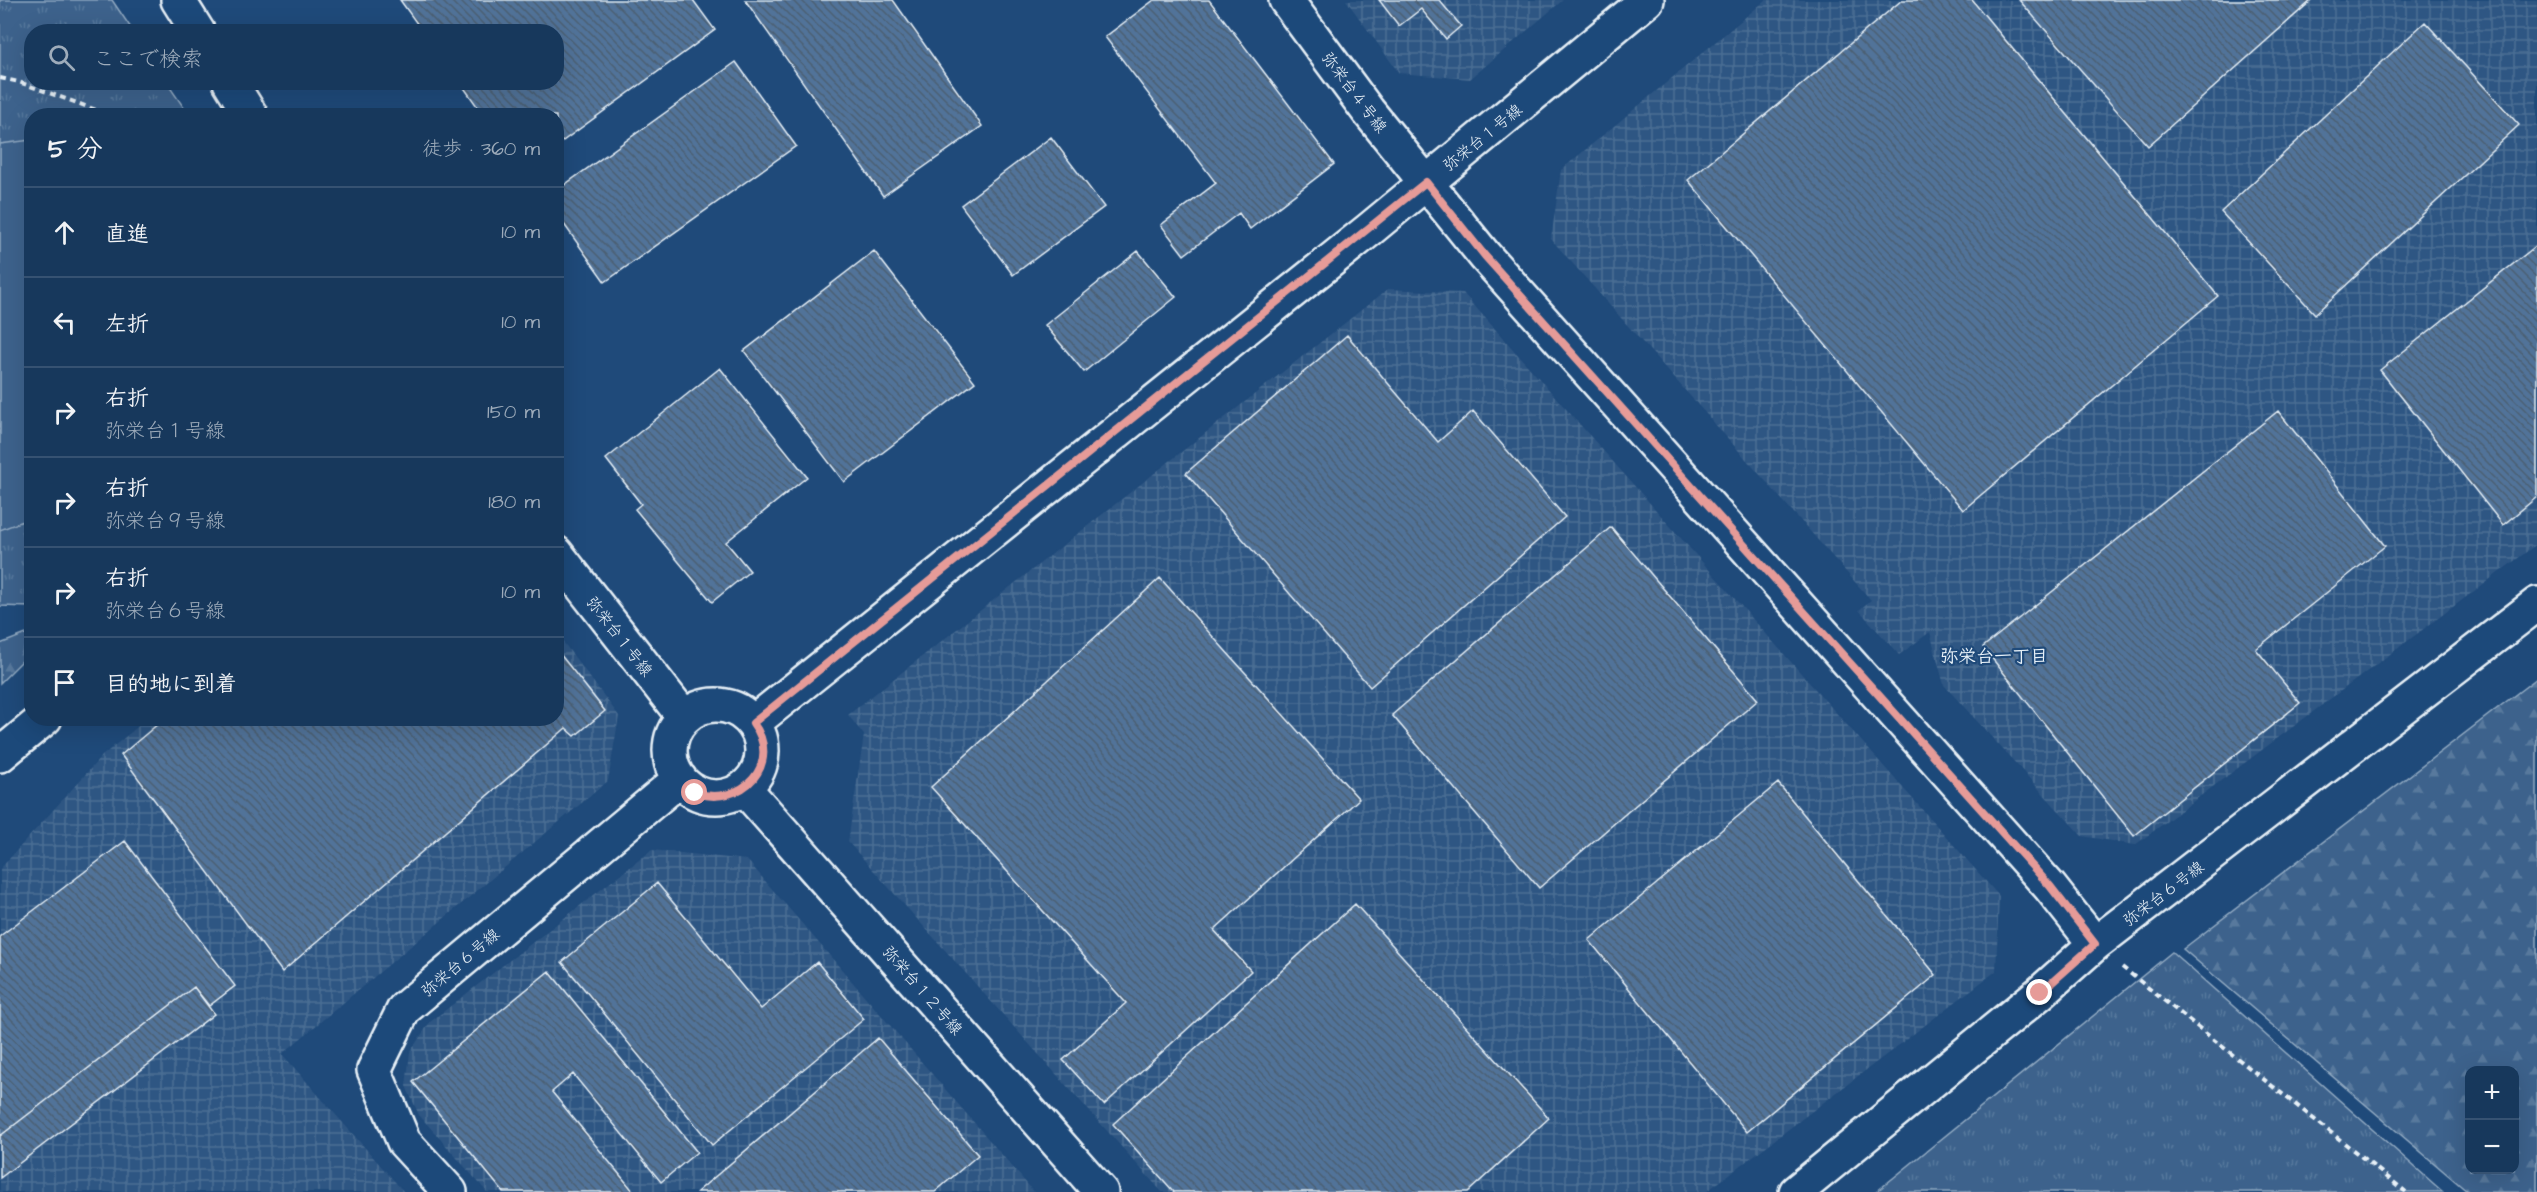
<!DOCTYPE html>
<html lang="ja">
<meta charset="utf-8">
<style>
:root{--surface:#17385c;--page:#203f62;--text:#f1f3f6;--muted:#9eacbb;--line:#365272}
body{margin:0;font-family:"Architects Daughter","Klee One",sans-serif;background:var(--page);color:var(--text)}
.controls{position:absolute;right:18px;bottom:18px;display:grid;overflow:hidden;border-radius:12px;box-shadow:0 6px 24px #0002}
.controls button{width:54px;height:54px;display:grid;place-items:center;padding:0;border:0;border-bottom:2px solid var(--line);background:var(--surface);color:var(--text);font:30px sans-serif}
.stop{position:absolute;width:18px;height:18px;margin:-14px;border:4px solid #e69b98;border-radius:50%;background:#fff}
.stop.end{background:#e69b98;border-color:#fff;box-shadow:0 2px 6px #0008}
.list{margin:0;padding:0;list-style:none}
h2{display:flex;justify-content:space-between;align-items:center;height:78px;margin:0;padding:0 24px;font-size:26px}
h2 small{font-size:20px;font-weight:400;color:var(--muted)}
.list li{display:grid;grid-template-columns:39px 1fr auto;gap:18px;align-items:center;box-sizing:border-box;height:90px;padding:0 24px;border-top:2px solid var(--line)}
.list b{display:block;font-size:22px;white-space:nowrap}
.list p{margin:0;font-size:20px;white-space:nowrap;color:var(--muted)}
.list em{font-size:20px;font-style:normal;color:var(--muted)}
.icon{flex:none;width:33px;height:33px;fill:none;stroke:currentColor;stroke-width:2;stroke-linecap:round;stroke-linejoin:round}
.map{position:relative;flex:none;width:2537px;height:1192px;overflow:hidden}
.search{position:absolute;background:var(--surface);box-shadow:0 6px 24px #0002;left:24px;top:24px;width:540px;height:66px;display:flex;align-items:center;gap:15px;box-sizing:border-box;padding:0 21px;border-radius:24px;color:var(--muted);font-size:22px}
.panel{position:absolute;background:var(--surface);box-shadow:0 6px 24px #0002;left:24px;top:108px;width:540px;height:618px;border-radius:24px}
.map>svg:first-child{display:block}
.industrial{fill:url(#industrial-grid)}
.grass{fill:url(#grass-tufts);stroke:#92aac2;stroke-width:1.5}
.forest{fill:url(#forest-firs);stroke:#92aac2;stroke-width:1.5;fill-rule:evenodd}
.pitch{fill:#3c628c;stroke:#92aac2;stroke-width:1.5}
.building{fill:url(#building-back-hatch);stroke:#e8f1f8;stroke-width:1.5}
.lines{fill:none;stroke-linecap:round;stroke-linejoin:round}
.tertiary-casing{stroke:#e8f1f8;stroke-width:38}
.path{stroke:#e8f1f8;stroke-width:4;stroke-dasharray:6 4.5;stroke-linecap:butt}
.tertiary{stroke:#1f4a7a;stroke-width:33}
.route{stroke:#e69b98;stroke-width:8}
.labels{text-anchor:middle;stroke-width:4.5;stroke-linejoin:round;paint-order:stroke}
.street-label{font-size:16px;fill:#e8f1f8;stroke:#1f4a7a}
.neighbourhood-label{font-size:18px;font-weight:bold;fill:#e8f1f8;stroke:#1f4a7a}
</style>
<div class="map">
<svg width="2537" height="1192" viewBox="0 0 2537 1192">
<defs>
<pattern id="industrial-grid" width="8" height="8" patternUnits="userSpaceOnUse" patternTransform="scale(1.5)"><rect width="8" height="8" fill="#2e5683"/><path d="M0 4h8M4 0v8" fill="none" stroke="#4c6f95"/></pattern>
<pattern id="grass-tufts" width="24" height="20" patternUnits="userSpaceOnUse" patternTransform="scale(1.5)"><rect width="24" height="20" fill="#3c628c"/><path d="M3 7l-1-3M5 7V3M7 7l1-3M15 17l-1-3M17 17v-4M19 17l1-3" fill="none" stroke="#58799d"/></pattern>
<pattern id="forest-firs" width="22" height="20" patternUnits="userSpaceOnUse" patternTransform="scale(1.5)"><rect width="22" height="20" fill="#3c628c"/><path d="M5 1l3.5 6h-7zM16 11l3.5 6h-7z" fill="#58799d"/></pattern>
<pattern id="building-back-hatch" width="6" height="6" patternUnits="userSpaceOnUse" patternTransform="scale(1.5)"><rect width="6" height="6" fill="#517399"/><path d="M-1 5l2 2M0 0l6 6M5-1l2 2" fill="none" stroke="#4c5e72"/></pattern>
</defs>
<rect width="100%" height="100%" fill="#1f4a7a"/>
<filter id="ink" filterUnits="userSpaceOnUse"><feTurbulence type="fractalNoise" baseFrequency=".0167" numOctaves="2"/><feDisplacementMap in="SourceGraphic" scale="12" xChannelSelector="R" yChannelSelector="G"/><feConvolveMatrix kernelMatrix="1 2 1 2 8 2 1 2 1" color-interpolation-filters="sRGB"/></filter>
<g filter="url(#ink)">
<!-- industrial -->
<path class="industrial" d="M1346 0H1563L1470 79 1399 73Z
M1766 0H2537V544L2135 845 2082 836 1944 685 1930 632 1899 655 1859 610 1871 600 1551 239 1561 170Z
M1388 289 1463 293 1999 896 1996 971 1706 1192H1162L848 842 864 735 848 715Z
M557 634 619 716 608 781 282 1054 404 1192H0V869L102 756 147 719 556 718Z
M652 850 747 860 1034 1192H487L419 1115 406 1086 410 1052 430 1022Z"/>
<!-- grass -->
<path class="grass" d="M0 0H112L133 31 32 32V82L167 83 189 115 32 116 31 607 0 606Z
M2172 952 2443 1192H1876Z"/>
<!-- forest -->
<path class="forest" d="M31 632V652L0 683V644Z
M2537 678V1192H2468L2183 949ZM2470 1070H2514V1170H2470Z"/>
<!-- pitch -->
<path class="pitch" d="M31 140V518L0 530V144Z"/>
<!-- building -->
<path class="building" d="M400 0H693L715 30 556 146V116H484L460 82H556V32H423Z
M745 0H893L982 126 883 196Z
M1154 0H1209L1334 164 1250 229 1239 213 1184 255 1161 225 1216 183 1105 37Z
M1379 0H1439L1461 26 1446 39 1421 9 1399 26Z
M1902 0H1972L2218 296 1963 510 1688 180Z
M2019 0H2312L2148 146Z
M2425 22 2519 125 2315 314 2221 212Z
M736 62 796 146 605 282 556 213V191Z
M1051 137 1104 207 1013 275 961 205Z
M2537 245V497L2503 525 2380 370Z
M874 251 975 382 844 482 744 351Z
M1138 251 1176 297 1084 372 1045 325Z
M1347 335 1438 442 1473 411 1565 517 1370 687 1186 473Z
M720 368 807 477 726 542 750 571 712 602 635 509 641 504 606 459Z
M2278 411 2385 546 2256 649 2300 703 2134 836 1983 647Z
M1611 527 1758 700 1539 888 1392 715Z
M1160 578 1359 799 1214 930 1251 971 1104 1105 1063 1060 1126 1003 931 787Z
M556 649 605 711 575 736 566 728 282 972 121 755 165 718H556Z
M1778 783 1936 975 1747 1132 1589 940Z
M125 841 235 986 209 1006 194 987 0 1136V936Z
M657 883 761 1009 817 962 864 1019 712 1145 562 962Z
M1355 904 1549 1118 1468 1192H1174L1113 1124Z
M549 971 697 1152 661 1182 573 1074 552 1092 634 1192H503L413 1082Z
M194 987 214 1014 0 1178V1136Z
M878 1038 978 1155 935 1192H697Z"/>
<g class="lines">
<defs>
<path id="tertiary" d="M178 0 198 32
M1286 0 1368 111 1485 256 2050 887 2095 944
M230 82 251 116
M556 553 684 717
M670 751a46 46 0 1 1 92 0a46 46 0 1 1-92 0Z
M753 723 1369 230 1647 0
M0 755 45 718
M744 788 1101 1192
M450 1192 404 1142 374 1070 404 1009 680 779
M1796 1192 2040 993 2095 944 2537 604"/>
</defs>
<!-- tertiary casing -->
<use href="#tertiary" class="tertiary-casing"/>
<!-- path -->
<path class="path" d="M0 78 19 82 113 116
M2122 967 2406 1192"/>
<!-- tertiary -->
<use href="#tertiary" class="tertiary"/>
</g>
</g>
<g class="lines" filter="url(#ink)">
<!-- route -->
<path class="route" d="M695 793C743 808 783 763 753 723L1426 182 1485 256 2050 886 2095 944 2040 993"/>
</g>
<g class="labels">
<!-- street labels -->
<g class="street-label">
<text transform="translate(1355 92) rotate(53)" y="6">弥栄台４号線</text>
<text transform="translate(1482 137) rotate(-39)" y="6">弥栄台１号線</text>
<text transform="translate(620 636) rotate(52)" y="6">弥栄台１号線</text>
<text transform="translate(2163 893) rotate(-37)" y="6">弥栄台６号線</text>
<text transform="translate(460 962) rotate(-40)" y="6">弥栄台６号線</text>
<text transform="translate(923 990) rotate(49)" y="6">弥栄台１２号線</text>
</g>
<!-- neighbourhood labels -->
<g class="neighbourhood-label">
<text x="1994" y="662">弥栄台一丁目</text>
</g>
</g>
</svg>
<div class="controls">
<button>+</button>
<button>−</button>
</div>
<div class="stop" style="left:695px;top:793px"></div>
<div class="stop end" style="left:2040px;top:993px"></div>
<div class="search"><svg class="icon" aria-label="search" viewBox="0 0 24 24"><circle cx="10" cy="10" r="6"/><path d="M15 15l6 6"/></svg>ここで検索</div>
<section class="panel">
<h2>5 分<small>徒歩 · 360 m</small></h2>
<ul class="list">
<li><svg class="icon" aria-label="ahead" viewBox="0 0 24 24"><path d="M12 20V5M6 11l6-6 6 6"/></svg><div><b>直進</b></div><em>10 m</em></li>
<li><svg class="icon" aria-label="left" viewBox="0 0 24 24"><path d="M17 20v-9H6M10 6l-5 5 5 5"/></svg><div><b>左折</b></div><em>10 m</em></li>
<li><svg class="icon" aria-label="right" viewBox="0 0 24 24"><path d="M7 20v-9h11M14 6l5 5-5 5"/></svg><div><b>右折</b><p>弥栄台１号線</p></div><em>150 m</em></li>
<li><svg class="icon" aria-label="right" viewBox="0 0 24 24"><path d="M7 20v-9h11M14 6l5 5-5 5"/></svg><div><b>右折</b><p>弥栄台９号線</p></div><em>180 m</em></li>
<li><svg class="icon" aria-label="right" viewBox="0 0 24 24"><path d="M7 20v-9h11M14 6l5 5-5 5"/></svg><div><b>右折</b><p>弥栄台６号線</p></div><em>10 m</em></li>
<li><svg class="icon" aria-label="arrive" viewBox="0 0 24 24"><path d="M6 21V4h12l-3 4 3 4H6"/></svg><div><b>目的地に到着</b></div></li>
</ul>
</section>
</div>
